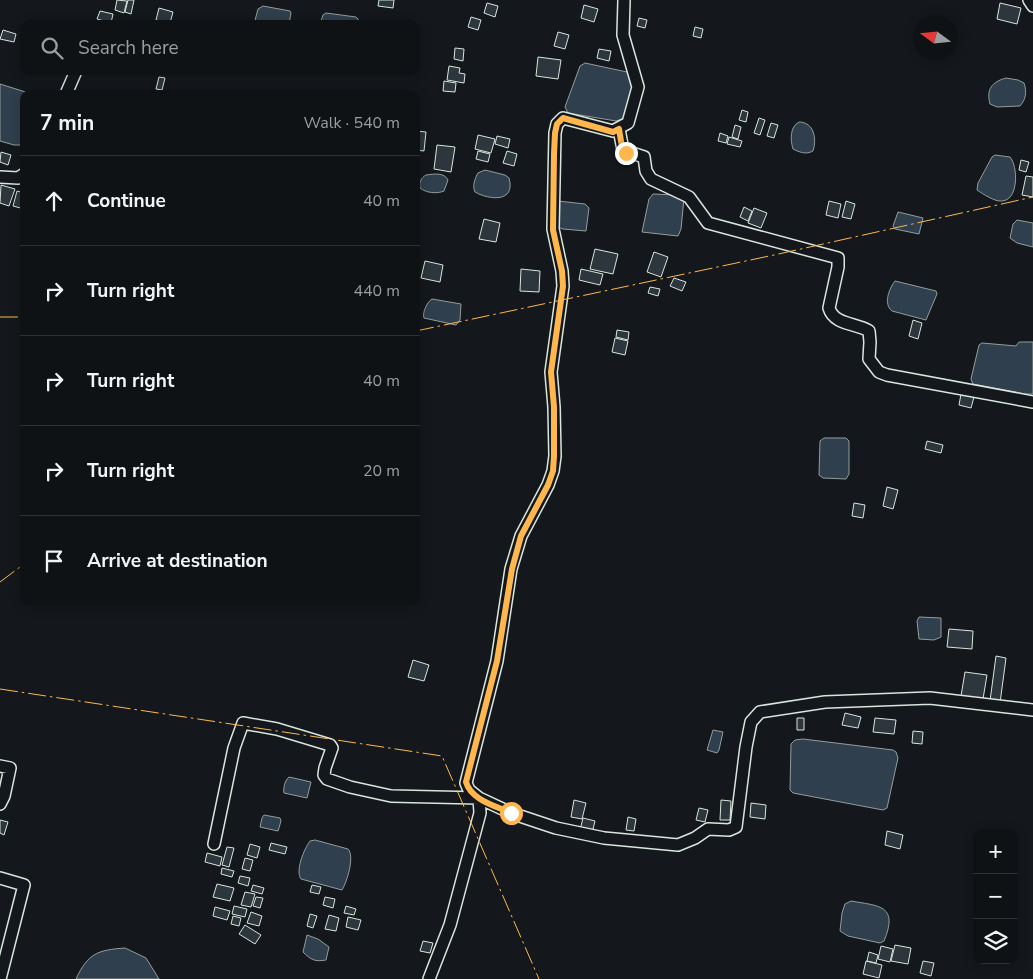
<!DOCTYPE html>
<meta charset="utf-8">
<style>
:root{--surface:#0f1215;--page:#1d2022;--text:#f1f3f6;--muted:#9b9ea0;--line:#2f3234}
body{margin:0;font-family:"Nunito Sans",sans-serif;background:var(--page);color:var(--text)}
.controls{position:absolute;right:15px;bottom:15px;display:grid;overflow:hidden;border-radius:10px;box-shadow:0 2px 12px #0003}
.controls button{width:45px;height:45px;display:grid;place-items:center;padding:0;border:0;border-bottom:1px solid var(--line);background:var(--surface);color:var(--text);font:25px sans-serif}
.compass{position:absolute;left:913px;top:15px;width:45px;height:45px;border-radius:50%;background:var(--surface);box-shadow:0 2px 12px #0003;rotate:285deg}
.stop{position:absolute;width:15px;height:15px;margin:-11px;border:4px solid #ffb74d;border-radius:50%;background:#fff}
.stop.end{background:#ffb74d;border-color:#fff;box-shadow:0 1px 5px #0008}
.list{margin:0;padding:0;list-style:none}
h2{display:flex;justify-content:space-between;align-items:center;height:65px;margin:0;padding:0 20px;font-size:21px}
h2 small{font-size:16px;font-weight:400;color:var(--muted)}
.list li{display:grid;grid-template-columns:32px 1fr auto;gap:15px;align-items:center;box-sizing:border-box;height:90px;padding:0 20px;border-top:1px solid var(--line)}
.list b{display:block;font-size:19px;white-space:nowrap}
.list em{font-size:16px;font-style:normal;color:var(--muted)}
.icon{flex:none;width:28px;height:28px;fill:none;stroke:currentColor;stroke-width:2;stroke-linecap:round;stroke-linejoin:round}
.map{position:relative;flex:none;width:1033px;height:979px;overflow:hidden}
.search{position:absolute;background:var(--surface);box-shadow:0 2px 12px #0003;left:20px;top:20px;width:400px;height:55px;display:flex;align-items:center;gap:12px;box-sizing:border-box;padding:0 18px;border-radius:10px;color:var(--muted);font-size:19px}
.panel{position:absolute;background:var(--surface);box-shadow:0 2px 12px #0003;left:20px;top:90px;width:400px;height:515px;border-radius:10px}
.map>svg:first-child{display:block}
.water{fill:#2f3f4d;stroke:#939e99}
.building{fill:#2c363c;stroke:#d8e6dc}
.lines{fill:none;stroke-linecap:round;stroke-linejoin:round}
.minor-casing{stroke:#d8e6dc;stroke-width:14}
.minor{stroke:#14181c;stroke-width:11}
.power{stroke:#ffb74d;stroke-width:1;stroke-dasharray:18 4 2.5 4;stroke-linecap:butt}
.route{stroke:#ffb74d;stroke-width:6}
</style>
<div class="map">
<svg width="1033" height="979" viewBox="0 0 1033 979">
<rect width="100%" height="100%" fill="#14181c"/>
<!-- water -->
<path class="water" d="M263 6 290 11 291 13 289 24H254L258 9Z
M326 13 356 17 358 19 359 24H320L323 15Z
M585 63 627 72 630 74 632 91 626 118 616 121 568 113 565 107 580 66Z
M1006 78 1018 80 1024 83C1027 92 1026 99 1020 106L997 107 990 104C986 89 992 82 1006 78Z
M0 84 32 94H24V145H14L0 141Z
M799 122C814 122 817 139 813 151 806 155 799 152 793 149 790 139 790 127 799 122Z
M995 155 1010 157C1018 166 1019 200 1002 201 995 202 983 194 977 190L978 183 992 157Z
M485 170 505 175 509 178C516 203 489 200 475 192 472 186 475 178 478 173Z
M426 175C434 174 444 172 448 180L444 191C437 194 426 193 420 188 419 182 421 178 426 175Z
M653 194 676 195 684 198 681 229 678 236 642 232 649 199Z
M558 201 585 204 589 208 586 231 563 229 558 227Z
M898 212 923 218 919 234 895 229 893 226Z
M1017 220 1033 223V247L1017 243 1010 238 1013 224Z
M895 281 936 291 937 294 926 320 892 311C883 304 889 289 895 281Z
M432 299 461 304 460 320 456 325 424 318C422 313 427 302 432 299Z
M1019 342H1033V394H1025L973 384 971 379 979 345 982 343 1016 346Z
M824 438H846L849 441V474L846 479 823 478 819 475 820 441Z
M919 617 941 618V637L934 640 919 639 917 621Z
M713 730 723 732 719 750 717 753 707 750Z
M803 739 893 750 896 752 898 758 887 808 883 810 793 793 790 790 791 744 795 740Z
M289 777 311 782 307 798 284 793C283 788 285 780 289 777Z
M264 815 280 818 281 821 278 831 260 827 262 818Z
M315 840 348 849C355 856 347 882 342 890L301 879C295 871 304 849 310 841Z
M851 901C879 906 899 905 884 941L880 943 848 936 840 931 842 913 845 904Z
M307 935 318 939 329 947 326 960C315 962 311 960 303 952Z
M125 948 146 958 159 979H76C88 953 98 950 125 948Z"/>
<!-- building -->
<path class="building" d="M117 0 127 1 124 13 115 10Z
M128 0H134L131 14 125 12Z
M379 0H394L393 8 378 6Z
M487 3 498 6 495 17 484 13Z
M1000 3 1021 8 1017 24 997 19Z
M584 5 598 9 594 22 581 18Z
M159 8 173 12 170 23 156 20Z
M100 11 113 14 111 23 97 19Z
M471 17 481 20 478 30 468 27Z
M639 18 647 20 645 28 637 26Z
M695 27 703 29 701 38 693 36Z
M3 30 16 34 14 42 0 39Z
M558 32 569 35 565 49 554 46Z
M455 48 464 49 463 61 454 59Z
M599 49 611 51 609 61 597 58Z
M538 57 561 60 558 79 536 76Z
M449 66 460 68 459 73 465 74 464 83 447 80Z
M159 77 165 78 162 90 156 89Z
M444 81 456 83 455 92 443 91Z
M742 110 748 112 746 122 739 120Z
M759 118 765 120 760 135 754 133Z
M771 123 778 125 774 138 767 136Z
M735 125 741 127 738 139 732 137Z
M416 131 426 132 424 151 416 150Z
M720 133 728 136 726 143 718 141Z
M478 135 495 139 491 153 475 149Z
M497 136 510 139 508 148 495 144Z
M729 137 742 141 740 147 727 144Z
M437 145 455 147 451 172 434 169Z
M478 151 490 154 488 162 476 159Z
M507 151 517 154 514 166 503 163Z
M1 152 11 155 8 165 0 162Z
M1021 160 1029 162 1026 172 1019 170Z
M1026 176 1033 177V197L1022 195Z
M1 185 15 189 9 206 0 203Z
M17 191 24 193V209L13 206Z
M829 201 841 204 838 218 826 215Z
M846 201 855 204 851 219 842 217Z
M744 207 752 211 748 221 740 217Z
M754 208 767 213 761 228 748 223Z
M484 219 500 223 496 242 479 239Z
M595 249 618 254 613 274 590 269Z
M654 252 668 257 661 277 647 272Z
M425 261 443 265 440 282 421 278Z
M521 269 540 271 539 292 520 291Z
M581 269 603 274 600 285 579 280Z
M674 278 686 282 682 291 670 286Z
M650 287 660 289 658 296 648 293Z
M913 320 922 323 918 339 909 336Z
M617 330 629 332 628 340 616 337Z
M615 338 628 341 625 355 612 352Z
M961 394 974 397 971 408 959 405Z
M927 441 943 445 941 453 925 449Z
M887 487 898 490 893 509 883 506Z
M854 503 865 505 863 518 852 516Z
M949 629 973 631 972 649 947 647Z
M996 656 1006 658 1000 703 990 701Z
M413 660 429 665 424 681 408 677Z
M965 672 987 675 983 699 961 696Z
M845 713 861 717 858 728 842 725Z
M797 718H804V730H797Z
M875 718 896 720 894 734 873 732Z
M913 731 923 732 922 744 912 743Z
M574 800 586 803 582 819 571 817Z
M721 800 731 801 730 820H720Z
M751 803 766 805 765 819 750 817Z
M699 808 708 810 705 822 696 820Z
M628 817 636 819 634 831 626 830Z
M583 818 595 821 592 833 580 830Z
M0 820 8 822 4 835 0 833Z
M887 831 903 835 900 849 885 845Z
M271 843 287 847 285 854 269 850Z
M250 844 260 847 257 858 247 855Z
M227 847 234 848 229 867 222 865Z
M207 853 222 857 220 866 205 862Z
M245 858 253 860 250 871 242 869Z
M222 868 234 871 232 877 221 874Z
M240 876 250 878 248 886 238 883Z
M217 884 234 888 230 901 213 897Z
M253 885 264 888 262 894 251 891Z
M312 885 321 887 319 894 310 892Z
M245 892 255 894 251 907 241 905Z
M256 897 263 898 260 908 253 906Z
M325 897 335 899 333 908 323 905Z
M234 906 247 909 245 917 232 914Z
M346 906 356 909 354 915 344 913Z
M215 907 230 911 227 920 213 916Z
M251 912 262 916 259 926 247 923Z
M310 914 317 916 313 928 307 926Z
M329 915 339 918 336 931 325 929Z
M233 916 241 918 239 926 231 924Z
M348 917 361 920 358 930 346 927Z
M245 925 261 935 255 944 239 934Z
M423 941 433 943 430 953 420 951Z
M895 945 911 948 908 964 891 961Z
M881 946 893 949 890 962 878 959Z
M869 952 878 955 876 963 867 961Z
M866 961 882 965 879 978 863 974Z
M923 961 934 963 931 976 920 973Z"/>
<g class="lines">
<defs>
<path id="minor" d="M1029 0 1033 6
M66 94 76 71
M619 129 623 150 644 157 646 171 651 179 689 197 708 223 838 258V267L829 308C834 325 856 323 869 331L870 342 869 359 879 372 887 375 1033 402
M0 177 18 178 24 174
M0 766 10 768 4 796 0 804
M214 844 234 748 243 723 277 729 330 745 332 748 325 768 324 775 327 779 350 787 391 796 479 798 511 813 556 828 604 838 678 845 695 838 708 829 729 830 736 827 746 747 751 722 760 712 825 702 930 698 1033 710
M0 878 24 885 0 979
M429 979 450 925 480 813 479 798 469 790 466 783 497 661 511 569 521 536 548 485 553 471 555 456 554 407 551 372 563 286 562 271 553 229 555 133 557 124 563 118 613 131 628 123 638 87 623 35 624 0"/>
</defs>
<!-- minor casing -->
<use href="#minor" class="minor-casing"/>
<!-- minor -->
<use href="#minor" class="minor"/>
<!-- power -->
<path class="power" d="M0 317H24
M416 331 774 255 1033 197
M0 582 24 564
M0 689 442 756 539 979"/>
</g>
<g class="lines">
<!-- route -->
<path class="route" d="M511 813C496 806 471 800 466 782L497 661 512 569 521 536 548 485 553 471 554 456V407L551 372 563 286 562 271 553 230 554 154 555 133 557 124 563 118 613 132 619 129 622 147 626 153"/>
</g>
</svg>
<div class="controls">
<button>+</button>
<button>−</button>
<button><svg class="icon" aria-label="layers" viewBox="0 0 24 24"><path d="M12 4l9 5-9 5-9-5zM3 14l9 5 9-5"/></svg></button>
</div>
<svg class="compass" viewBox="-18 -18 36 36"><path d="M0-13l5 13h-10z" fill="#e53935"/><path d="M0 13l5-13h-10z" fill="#9b9ea0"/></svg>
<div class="stop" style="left:511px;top:813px"></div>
<div class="stop end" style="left:626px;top:153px"></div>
<div class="search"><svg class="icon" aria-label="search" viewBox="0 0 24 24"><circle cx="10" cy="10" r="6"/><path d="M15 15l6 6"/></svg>Search here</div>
<section class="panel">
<h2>7 min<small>Walk · 540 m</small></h2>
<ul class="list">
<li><svg class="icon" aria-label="ahead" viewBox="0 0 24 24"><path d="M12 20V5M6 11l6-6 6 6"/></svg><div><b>Continue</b></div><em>40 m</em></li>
<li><svg class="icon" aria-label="right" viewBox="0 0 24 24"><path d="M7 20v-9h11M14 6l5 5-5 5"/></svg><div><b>Turn right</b></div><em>440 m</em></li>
<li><svg class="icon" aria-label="right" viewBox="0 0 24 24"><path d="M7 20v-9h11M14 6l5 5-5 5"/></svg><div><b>Turn right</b></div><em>40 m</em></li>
<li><svg class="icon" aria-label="right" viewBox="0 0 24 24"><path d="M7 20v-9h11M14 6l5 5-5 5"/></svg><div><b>Turn right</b></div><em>20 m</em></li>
<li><svg class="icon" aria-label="arrive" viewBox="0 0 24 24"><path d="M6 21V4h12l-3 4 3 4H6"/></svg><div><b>Arrive at destination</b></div></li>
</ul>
</section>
</div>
